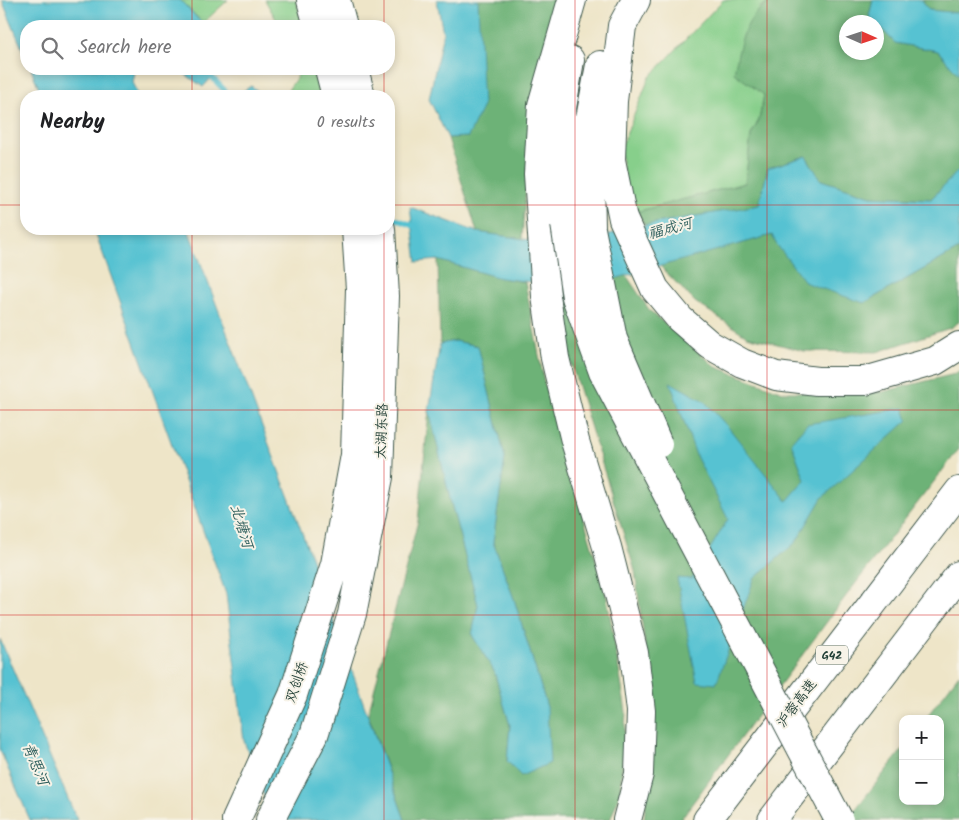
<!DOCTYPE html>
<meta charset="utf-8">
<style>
:root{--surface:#fff;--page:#f2f2f2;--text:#202124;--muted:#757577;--line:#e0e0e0}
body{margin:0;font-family:Kalam,"LXGW WenKai TC",sans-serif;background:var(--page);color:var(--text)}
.controls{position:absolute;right:15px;bottom:15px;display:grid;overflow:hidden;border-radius:10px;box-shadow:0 2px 8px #0003}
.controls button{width:45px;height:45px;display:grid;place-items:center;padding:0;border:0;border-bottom:1px solid var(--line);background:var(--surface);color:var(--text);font:25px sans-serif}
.compass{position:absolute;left:839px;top:15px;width:45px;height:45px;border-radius:50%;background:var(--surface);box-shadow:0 2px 8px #0003;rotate:93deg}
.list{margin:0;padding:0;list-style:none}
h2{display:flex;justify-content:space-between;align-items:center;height:65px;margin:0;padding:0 20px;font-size:21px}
h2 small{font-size:16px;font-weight:400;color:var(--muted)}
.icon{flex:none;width:28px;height:28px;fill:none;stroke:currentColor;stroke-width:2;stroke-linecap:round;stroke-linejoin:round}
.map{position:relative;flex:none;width:959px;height:820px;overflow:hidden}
.search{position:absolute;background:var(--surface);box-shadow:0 2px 8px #0003;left:20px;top:20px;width:375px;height:55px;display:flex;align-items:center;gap:12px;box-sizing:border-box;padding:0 18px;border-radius:20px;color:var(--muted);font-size:19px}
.panel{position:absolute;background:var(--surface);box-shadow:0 2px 8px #0003;left:20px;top:90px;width:375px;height:145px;border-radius:20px}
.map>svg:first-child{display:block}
.green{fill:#87cf8b;stroke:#538660}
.forest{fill:#6db277;stroke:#467856}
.water{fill:#57c2d2;stroke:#3b8083}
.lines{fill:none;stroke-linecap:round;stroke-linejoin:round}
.stream{stroke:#57c2d2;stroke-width:5.5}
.major-casing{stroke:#3e564a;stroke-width:30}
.highway-casing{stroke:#3e564a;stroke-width:30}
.major{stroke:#fff;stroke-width:28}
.highway{stroke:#fff;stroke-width:28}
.highway-bridge-casing{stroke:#3e564a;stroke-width:30;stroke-linecap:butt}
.highway-bridge{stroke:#fff;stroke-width:28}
.grid{fill:none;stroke:#d62828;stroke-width:1;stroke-opacity:0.55}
.labels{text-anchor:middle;stroke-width:4;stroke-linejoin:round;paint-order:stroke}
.shield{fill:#f7f3e8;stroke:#60746a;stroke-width:1}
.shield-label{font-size:12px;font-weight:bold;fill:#1f3d34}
.street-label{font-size:14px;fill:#1f3d34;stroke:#f7f3e8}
.water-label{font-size:15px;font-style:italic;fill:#2d5e5c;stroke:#f7f3e8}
</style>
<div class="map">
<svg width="959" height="820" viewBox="0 0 959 820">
<rect width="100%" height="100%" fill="#f7f3e8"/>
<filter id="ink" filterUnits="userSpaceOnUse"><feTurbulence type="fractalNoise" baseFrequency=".02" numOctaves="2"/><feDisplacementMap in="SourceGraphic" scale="10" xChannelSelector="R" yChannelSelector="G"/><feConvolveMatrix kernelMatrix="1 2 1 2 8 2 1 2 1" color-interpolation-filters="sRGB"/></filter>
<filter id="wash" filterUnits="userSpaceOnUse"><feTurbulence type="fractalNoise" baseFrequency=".0096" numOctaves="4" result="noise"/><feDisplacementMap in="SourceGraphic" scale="20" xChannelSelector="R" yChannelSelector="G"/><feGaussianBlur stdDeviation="1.12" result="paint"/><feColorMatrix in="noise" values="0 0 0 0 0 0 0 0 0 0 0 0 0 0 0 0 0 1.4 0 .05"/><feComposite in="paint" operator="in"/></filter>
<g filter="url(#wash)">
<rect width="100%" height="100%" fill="#eee5c8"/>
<!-- green -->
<path class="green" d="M180 0H228L203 23Z
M265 0H296L303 26H280Z
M723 0H773L760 7 764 95 759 120 751 135 745 183 636 212 627 195 620 150 649 78Z
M297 69H314L320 96H284L297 77Z"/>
<!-- forest -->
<path class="forest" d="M478 0H562L532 104 522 239 477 232 448 138 468 137 478 28Z
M773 0H873L869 16 875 22H846V52H876L877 24 895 43 938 51 959 75V170L931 199 871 196 821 180 806 156 768 168 760 205 645 225 636 212 745 183 751 135 759 120 764 95 734 73C740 44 744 15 773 0Z
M922 0H959V13L929 10Z
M772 235 777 245 864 303 959 249V322L950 328 877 352 804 351 747 336 695 302 659 265Z
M438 260 500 278 525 282 544 382 607 598 626 712 620 794 610 820H405L368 714 418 521 429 410 451 503 478 605 472 635 494 671 510 725 507 761 547 707 514 599 493 542 505 458 478 346 455 341 440 344Z
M626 275 650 311 716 367 783 392H882L955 374 959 371V449L846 596 680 820H644L654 713 635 571 570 360 555 285 571 287Z
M959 674V820H847L903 749V801H940V719H925Z"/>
<!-- water -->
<path class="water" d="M2 0H180L205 26H26V58Z
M437 0H478L483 106 468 137 448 138 429 99 443 33Z
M873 0H922L929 10 959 13V75L938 51 895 43 869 16Z
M31 69H139L134 72 132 82 138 96H42Z
M178 69H219L203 87Z
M251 86 265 96H236Z
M806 156 821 180 871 196 931 199 959 170V249L864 303 806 283 777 245 772 235 614 279 571 287 500 278 438 260 417 262 410 207 477 232 530 240 583 241 645 225 759 205 768 168Z
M94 229H188L312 559 405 820H273L244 741 226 594Z
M455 341 478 346 505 458 493 542 514 599 547 707 550 763 521 776 507 761 510 725 494 671 472 635 478 605 451 503 429 410 440 344Z
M670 382 704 401 728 427 787 501 805 480 791 442 807 424 904 408 908 420 822 498 796 542 754 579 716 684 697 682 677 578 692 579 728 519 697 458Z
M0 639 77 820H30L0 750Z"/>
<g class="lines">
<!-- stream -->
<path class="stream" d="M204 69 230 96
M389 216 419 228"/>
</g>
</g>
<g filter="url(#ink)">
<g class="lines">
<defs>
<path id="major" d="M311 0 318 26
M336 0 343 26
M329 69 336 96
M354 69 361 96
M236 820 293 695 335 564 355 455 360 289 356 229
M270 820 314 735 352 614 379 477 385 296 381 229"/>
<path id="highway" d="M572 0 542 105 538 174 546 296 555 358 575 441 607 547 634 653 641 711 639 774 627 820
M636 0 622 26 613 101 611 160 623 219 655 289 680 319 710 345 742 363 776 376 817 381H865L935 361 959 346
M565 224 562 108 570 60
M591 229 589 124 600 65
M707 820 959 491
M772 820 959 575"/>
</defs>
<!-- major casing -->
<use href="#major" class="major-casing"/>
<!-- highway casing -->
<use href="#highway" class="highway-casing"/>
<!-- major -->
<use href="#major" class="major"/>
<!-- highway -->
<use href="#highway" class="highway"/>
<defs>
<path id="highway-bridge" d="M565 224 576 297 603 372 839 820
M591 229 613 339 658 444"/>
</defs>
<!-- highway-bridge casing -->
<use href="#highway-bridge" class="highway-bridge-casing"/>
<!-- highway-bridge -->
<use href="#highway-bridge" class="highway-bridge"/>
</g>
</g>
<!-- grid -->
<path class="grid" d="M192 0V26M384 0V26M575 0V820M767 0V820M192 69V96M384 69V96M0 205H26M389 205H959M192 229V820M384 229V820M0 410H959M0 615H959"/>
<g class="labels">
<!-- shield labels -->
<rect class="shield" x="816" y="645.5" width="32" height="19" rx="4"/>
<g class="shield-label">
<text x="832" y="659">G42</text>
</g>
<!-- street labels -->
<g class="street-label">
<text transform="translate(381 431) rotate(-88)" y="5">太湖东路</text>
<text transform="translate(296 682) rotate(-71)" y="5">双创桥</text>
<text transform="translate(796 703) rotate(-53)" y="5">沪蓉高速</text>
</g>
<!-- water labels -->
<g class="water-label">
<text transform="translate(670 228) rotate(-15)" y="5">福成河</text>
<text transform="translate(242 526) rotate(73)" y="5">北塘河</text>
<text transform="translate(36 764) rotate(67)" y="5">青思河</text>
</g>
</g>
</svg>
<div class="controls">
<button>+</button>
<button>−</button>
</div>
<svg class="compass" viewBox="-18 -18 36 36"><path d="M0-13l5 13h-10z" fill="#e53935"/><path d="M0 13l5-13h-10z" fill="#757577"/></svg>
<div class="search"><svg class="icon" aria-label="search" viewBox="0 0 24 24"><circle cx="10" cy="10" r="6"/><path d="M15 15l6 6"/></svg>Search here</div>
<section class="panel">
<h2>Nearby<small>0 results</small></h2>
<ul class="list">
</ul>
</section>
</div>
